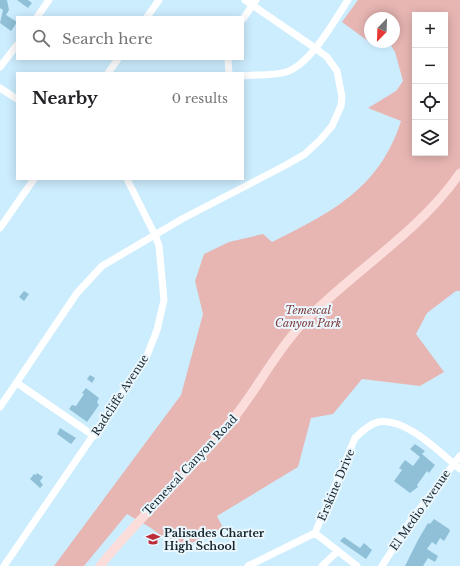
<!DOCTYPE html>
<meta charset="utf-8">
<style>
:root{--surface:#fff;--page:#f2f2f2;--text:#202124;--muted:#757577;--line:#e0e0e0}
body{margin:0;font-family:"Libre Baskerville",serif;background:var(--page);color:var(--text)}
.controls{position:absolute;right:12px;top:12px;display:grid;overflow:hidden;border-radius:0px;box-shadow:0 2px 10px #0003}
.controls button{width:36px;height:36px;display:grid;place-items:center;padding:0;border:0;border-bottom:1px solid var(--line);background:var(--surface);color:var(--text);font:20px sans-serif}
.compass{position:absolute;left:364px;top:12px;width:36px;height:36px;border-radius:50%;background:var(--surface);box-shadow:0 2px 10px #0003;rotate:203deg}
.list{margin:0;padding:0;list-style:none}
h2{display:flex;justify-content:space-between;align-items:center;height:52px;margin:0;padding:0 16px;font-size:17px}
h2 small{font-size:13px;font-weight:400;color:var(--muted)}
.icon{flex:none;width:22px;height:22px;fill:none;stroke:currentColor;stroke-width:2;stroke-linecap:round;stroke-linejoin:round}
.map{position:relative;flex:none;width:460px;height:566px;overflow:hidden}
.search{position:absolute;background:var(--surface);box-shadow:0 2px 10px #0003;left:16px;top:16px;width:228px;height:44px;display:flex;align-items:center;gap:10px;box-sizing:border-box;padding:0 14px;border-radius:0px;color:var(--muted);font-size:15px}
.panel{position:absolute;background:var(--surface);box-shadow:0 2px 10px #0003;left:16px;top:72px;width:228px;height:108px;border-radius:0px}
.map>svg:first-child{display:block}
.green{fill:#e7b6b3;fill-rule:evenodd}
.building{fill:#8fc0d7}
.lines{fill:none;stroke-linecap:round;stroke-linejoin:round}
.minor{stroke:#fff;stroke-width:7}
.major{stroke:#fbdedc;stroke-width:9}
.labels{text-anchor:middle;stroke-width:4;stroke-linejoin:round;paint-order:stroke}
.park-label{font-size:11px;font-style:italic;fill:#7d3c3b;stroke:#eaf7fe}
.street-label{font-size:11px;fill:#18242a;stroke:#eaf7fe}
.poi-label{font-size:11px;font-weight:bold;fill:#18242a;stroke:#eaf7fe;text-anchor:start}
</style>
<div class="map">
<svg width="460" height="566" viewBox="0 0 460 566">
<rect width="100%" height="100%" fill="#ccedfe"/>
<!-- green -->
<path class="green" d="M358 0H460V291H456L427 313 416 334 444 372 420 386 362 379 333 414 311 418 298 467 217 516 223 528 179 549 151 528 127 514 84 566H54L181 395 203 314 195 281 204 254 229 242 263 234 272 242C332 212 379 189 401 121L368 108 396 91 403 81 395 52 389 42H394V18H370V42H377L372 44 342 22ZM415 15H445V153H415Z"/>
<!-- building -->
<path class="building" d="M0 0H7L9 10 6 15 17 22 11 31 0 23 3 10 0 8Z
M17 0H28L32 3 28 8Z
M24 291 29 294 24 301 19 297Z
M90 375 95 378 92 383 87 379Z
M86 388 99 398 97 402 99 405 87 422 69 409 72 405 76 406 84 394 82 393Z
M60 428 76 438 71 444 57 434Z
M415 444 425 451 422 454 435 465 429 473 427 471 417 485 418 487 410 493 394 481 402 470 399 468 405 460 413 466 420 457 410 449Z
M37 473 43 477 40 481 43 485 40 488 30 479 34 474 36 475Z
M434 519 449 529 450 531 444 541 440 538 436 545 432 542 427 549 438 556 435 562 428 558 423 566H405L418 540 428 523 430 524Z
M344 537 360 548 364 543 372 550 366 559 340 541Z"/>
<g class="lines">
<!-- minor -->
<path class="minor" d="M37 17 49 0
M147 17 159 0
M243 19 256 0
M228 59 229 73
M0 67 17 45
M108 73 118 59
M243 76C256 74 273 76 286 72 311 64 334 21 348 0
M0 88 17 99
M0 228 34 179
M17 383 94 436
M0 407 77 293 102 266 182 219 286 165 305 154 320 140 332 126 341 106 342 97 337 71 327 57 315 48 245 0
M315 533 357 566
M4 566 146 358 157 330 164 300 159 246 155 235 127 179
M248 566 315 533 355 438C361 432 370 424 378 422 406 417 440 453 460 469
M322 566 338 551
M382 566 411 520 460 456"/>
<!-- major -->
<path class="major" d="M100 566C140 516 187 474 228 425 255 394 273 355 301 325 351 272 418 234 460 173"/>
</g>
<!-- icons -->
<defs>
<symbol id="school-bare" viewBox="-9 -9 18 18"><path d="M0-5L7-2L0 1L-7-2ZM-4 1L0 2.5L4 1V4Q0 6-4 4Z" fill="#bc2c37" stroke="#eaf7fe" stroke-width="2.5" paint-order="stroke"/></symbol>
</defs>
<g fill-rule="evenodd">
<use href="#school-bare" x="143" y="529" width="20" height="20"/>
</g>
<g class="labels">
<!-- park labels -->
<g class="park-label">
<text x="308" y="314">Temescal<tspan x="308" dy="13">Canyon Park</tspan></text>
</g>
<!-- street labels -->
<g class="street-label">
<text transform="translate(120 395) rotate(-57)" y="4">Radcliffe Avenue</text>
<text transform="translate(190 465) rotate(-47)" y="4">Temescal Canyon Road</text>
<text transform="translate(336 485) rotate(-67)" y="4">Erskine Drive</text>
<text transform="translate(420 510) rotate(-55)" y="4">El Medio Avenue</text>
</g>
<!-- poi labels -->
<g class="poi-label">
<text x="164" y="537">Palisades Charter<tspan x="164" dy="13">High School</tspan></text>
</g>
</g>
</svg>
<div class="controls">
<button>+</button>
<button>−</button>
<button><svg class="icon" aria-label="locate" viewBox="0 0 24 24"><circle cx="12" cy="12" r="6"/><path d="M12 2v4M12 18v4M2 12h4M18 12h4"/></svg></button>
<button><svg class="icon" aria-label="layers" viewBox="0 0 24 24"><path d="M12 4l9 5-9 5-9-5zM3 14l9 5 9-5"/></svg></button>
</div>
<svg class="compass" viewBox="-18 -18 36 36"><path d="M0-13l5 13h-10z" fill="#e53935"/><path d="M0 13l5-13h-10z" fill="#757577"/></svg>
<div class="search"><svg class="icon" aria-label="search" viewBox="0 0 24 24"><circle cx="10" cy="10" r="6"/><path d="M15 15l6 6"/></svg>Search here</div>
<section class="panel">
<h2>Nearby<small>0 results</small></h2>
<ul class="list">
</ul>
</section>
</div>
